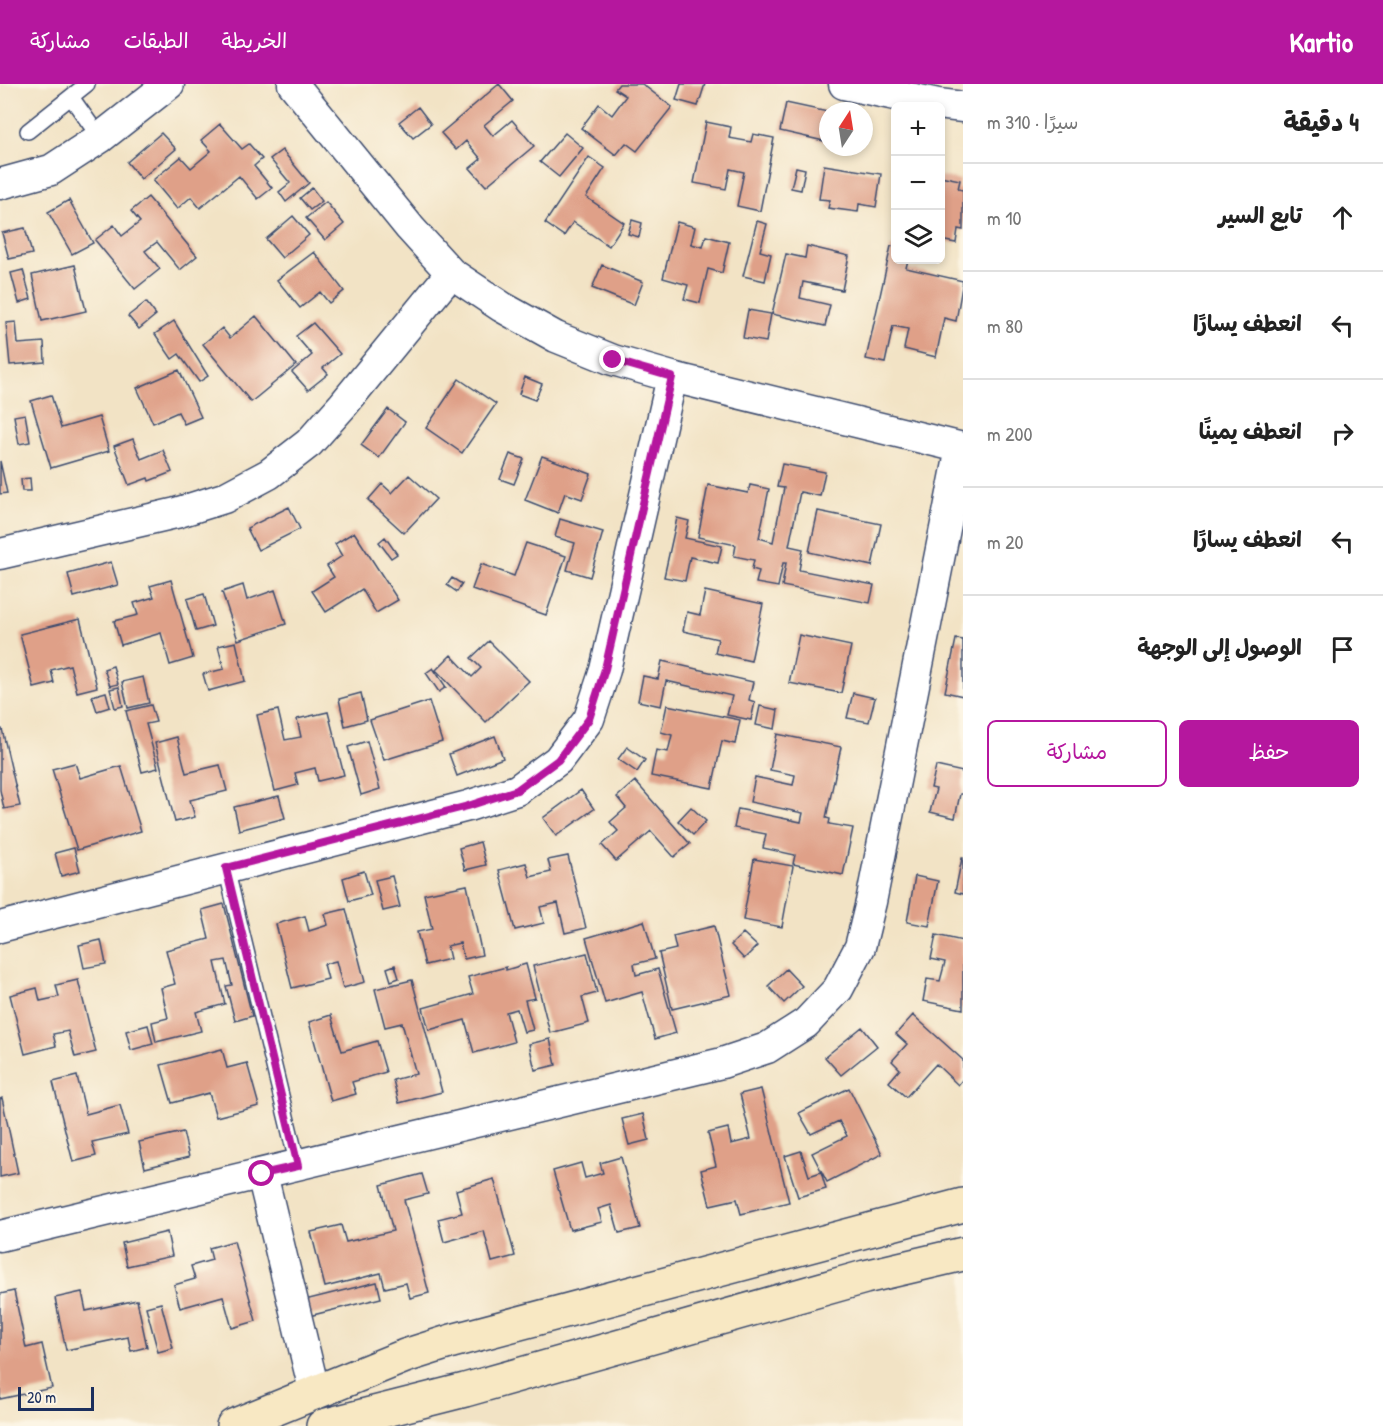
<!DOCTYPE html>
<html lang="ar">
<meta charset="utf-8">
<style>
:root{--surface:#fff;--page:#f6f6f6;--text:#222;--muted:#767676;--line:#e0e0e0;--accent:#b5179e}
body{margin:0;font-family:"Patrick Hand","Playpen Sans Arabic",sans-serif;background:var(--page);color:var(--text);direction:rtl}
.controls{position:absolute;right:18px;top:18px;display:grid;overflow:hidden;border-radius:9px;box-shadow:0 3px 9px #0003}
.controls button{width:54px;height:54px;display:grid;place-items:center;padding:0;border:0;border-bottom:2px solid var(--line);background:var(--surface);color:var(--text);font:30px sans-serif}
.compass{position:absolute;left:819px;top:18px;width:54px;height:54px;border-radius:50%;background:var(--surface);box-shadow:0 3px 9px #0003;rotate:12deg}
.scale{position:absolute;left:18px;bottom:15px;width:76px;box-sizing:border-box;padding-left:6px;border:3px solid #1b2f5e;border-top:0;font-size:16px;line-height:21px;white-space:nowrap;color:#1b2f5e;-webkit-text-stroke:4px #fcf5e5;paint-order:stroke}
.stop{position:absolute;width:18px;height:18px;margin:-14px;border:4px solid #b5179e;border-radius:50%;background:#fff}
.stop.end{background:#b5179e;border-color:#fff;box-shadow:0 2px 6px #0008}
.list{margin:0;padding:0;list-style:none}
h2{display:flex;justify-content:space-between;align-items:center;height:78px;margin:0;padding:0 24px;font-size:26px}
h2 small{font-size:20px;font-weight:400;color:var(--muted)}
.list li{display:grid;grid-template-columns:39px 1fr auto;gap:18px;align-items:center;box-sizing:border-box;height:108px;padding:0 24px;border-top:2px solid var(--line)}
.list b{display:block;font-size:22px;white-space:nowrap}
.list em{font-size:20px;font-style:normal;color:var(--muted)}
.actions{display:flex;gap:12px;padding:18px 24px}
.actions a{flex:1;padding:14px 0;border:2px solid var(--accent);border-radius:9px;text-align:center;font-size:21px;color:var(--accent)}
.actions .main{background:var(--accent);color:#fff}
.icon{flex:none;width:33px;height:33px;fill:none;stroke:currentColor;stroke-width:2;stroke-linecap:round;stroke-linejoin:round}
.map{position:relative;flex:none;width:963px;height:1342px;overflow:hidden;direction:ltr}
header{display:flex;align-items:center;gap:36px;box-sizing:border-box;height:84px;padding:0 30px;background:var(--accent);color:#fff}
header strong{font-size:28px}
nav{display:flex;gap:33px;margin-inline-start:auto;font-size:21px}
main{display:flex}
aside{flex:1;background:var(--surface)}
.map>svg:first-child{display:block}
.building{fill:#dfa088}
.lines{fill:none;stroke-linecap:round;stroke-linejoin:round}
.lane-casing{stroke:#3b4a6d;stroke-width:18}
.street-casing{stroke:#3b4a6d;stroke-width:33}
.secondary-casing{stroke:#3b4a6d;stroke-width:36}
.lane{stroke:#fff;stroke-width:15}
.street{stroke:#fff;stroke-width:30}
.secondary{stroke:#f8e8c3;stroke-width:33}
.route{stroke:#b5179e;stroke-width:8}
</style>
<header>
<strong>Kartio</strong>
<nav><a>الخريطة</a><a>الطبقات</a><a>مشاركة</a></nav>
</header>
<main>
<aside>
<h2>4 دقيقة<small>سيرًا · 310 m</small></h2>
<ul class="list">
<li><svg class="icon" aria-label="ahead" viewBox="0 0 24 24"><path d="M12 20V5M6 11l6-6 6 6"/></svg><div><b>تابع السير</b></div><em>10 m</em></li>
<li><svg class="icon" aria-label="left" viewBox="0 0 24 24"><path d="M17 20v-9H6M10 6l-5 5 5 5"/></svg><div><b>انعطف يسارًا</b></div><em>80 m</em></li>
<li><svg class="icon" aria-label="right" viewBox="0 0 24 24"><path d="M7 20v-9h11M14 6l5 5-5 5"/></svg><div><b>انعطف يمينًا</b></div><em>200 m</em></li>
<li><svg class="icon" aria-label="left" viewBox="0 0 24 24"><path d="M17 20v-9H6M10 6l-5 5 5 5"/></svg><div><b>انعطف يسارًا</b></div><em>20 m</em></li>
<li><svg class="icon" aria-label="arrive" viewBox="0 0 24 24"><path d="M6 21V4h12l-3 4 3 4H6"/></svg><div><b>الوصول إلى الوجهة</b></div></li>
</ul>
<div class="actions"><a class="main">حفظ</a><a>مشاركة</a></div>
</aside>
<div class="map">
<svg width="963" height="1342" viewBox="0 0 963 1342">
<rect width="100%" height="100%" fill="#fcf5e5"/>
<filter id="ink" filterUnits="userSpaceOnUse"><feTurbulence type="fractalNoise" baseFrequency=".0167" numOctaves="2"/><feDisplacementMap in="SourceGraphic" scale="12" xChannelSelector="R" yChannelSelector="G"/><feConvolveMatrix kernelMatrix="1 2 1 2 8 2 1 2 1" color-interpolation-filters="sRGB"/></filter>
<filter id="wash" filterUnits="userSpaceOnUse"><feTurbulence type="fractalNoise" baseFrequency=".008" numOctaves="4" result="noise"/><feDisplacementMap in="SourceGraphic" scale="24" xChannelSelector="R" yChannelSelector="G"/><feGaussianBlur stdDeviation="1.35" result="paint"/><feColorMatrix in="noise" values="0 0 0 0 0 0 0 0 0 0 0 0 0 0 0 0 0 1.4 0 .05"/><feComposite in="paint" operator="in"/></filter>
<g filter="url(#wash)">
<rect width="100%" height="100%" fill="#f2e3c5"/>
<g id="blocks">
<!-- building -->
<path class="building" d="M499 0 513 17 484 41 493 52 512 36 534 62 486 102 470 84 481 75 466 57 456 66 441 49Z
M619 0H642L672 23 637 67 626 59 616 71 581 44 599 20 612 31 626 12 615 5Z
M681 0H705L698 22 676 16Z
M786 19 828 28 824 57 780 47Z
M418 23 431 40 413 54 399 38Z
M706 38 731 43 729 54 751 58 753 50 774 54 760 127 737 122 744 88 730 85 726 105 694 99Z
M220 40 242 65 249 60 262 75 254 82 272 104 258 115 239 92 200 124 191 113 177 125 153 96 181 73 191 84 211 67 201 56Z
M161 49 176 65 141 95 127 78Z
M565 49 583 64 559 93 540 78Z
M282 66 309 99 286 118 279 108 290 99 270 75Z
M589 73 605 84 586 113 624 139 609 162 573 138 564 152 545 139Z
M824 81 881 90 876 123 859 120 858 128 828 124 830 116 819 115Z
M796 83 805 85 801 106 791 104Z
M940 92 960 96 958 105 963 106V146L958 145 956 159 940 156Z
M312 104 322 117 310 126 300 114Z
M148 113 197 172 180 186 157 158 145 167 160 185 135 205 95 156 114 141 122 152 140 138 131 127Z
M69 116 93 159 72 170 48 128Z
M326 118 344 140 325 156 306 134Z
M293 132 309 151 282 174 266 155Z
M632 136 642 139 639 153 628 150Z
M757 137 767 140 760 167 771 170 765 197 743 192Z
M677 138 695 143 691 160 703 163 706 152 729 158 722 189 708 185 700 219 684 215 688 201 663 194Z
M25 144 32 170 9 175 2 149Z
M807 162 849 172 842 206 803 198 800 214 830 221 825 242 772 230 786 170 805 174Z
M891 162 896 163V176H908L906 184 963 197 956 237 944 234 936 273 904 265 908 245 893 242 885 279 866 275Z
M314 168 344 207 329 219 320 208 300 224 277 196Z
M75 181 86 227 42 237 32 191Z
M602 181 643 198 634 221 592 204Z
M23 186 31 215 19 219 11 189Z
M146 218 156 231 139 245 128 232Z
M748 226 771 230 766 258 743 254Z
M256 232 296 281 251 318 203 260 222 244 230 254Z
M174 237 208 292 199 298 179 270 172 275 155 250Z
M16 238 18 260 44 258 45 278 10 281 6 239Z
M313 239 340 270 323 284 328 290 308 306 292 288 312 271 296 252Z
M179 286 201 333 184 340 178 328 153 339 137 304Z
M525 293 542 300 535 316 519 310Z
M459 295 496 320 462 369 426 344Z
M51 311 61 344 99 333 109 367 51 384 31 317Z
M388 325 405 338 379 374 361 361Z
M25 330 30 358 19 360 14 332Z
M133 355 141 375 163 366 172 388 149 397 148 394 129 401 114 362Z
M510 370 524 375 514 400 500 395Z
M542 372 591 390 582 415 565 409 558 429 525 416Z
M0 377 7 409 0 410Z
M782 380 825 388 820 412 800 408 789 462 803 465 799 486 874 501 870 519 782 502 786 479H783L778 503 756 499 759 487 752 485 754 476 734 472 736 461 698 453 708 401 748 409 750 401 769 405 759 454 773 458 784 404 777 403Z
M409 391 436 415 404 449 368 416 382 400 392 409Z
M30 394 31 407H22L21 395Z
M289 423 300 445 258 466 247 444Z
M818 427 881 440 872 482 809 468Z
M677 434 689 437 685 454 722 462 718 479 690 473 685 497 664 493Z
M560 435 603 448 590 493 567 486 575 459 555 453Z
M354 448 398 516 376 529 362 505 326 528 312 507 334 493 327 482 342 472 335 460Z
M385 453 397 470 391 474 379 458Z
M526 459 566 472 546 531 472 505 481 480 514 492Z
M111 478 118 501 74 513 68 490Z
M452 494 462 500 457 508 447 501Z
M171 496 193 574 170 581 161 549 121 561 114 537 138 531 134 519 154 513 150 502Z
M243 501 247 516 275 506 286 540 238 556 222 508Z
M705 507 763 520 751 577 715 569 718 555 683 547 687 528 700 531Z
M204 510 213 542 196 547 187 515Z
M80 535 97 603 77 608 70 581 51 586 54 599 34 604 20 550Z
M799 551 851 562 841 609 789 599Z
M956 555 963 556V612L945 608Z
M489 557 529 597 486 638 436 586 451 571 472 593 481 584 471 574Z
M236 558 245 597 208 607 203 590 224 585 218 562Z
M662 577 753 598 749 616 755 618 751 636 727 631 732 612 666 597 661 622 638 617 643 592 658 595Z
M113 582 118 600 110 602 104 585Z
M433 584 446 603 439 608 426 589Z
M143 593 149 619 128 624 122 598Z
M119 603 123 622 115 624 110 605Z
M106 608 110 623 97 627 92 612Z
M361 609 367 636 345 642 339 615Z
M853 609 875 614 869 638 847 634Z
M429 617 442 658 384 676 370 636Z
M151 621 156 638 146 640 158 684 142 688 126 627Z
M667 621 740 636 735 660 722 657 712 704 651 692 656 666 668 668 672 651 661 648Z
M760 622 778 626 775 645 756 641Z
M278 626 285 656 301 653 297 635 328 628 344 691 318 697 315 684 295 689 298 701 275 707 257 631Z
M0 645H2L20 722 4 725 0 706Z
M777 650 841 663 826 734 830 735 829 740 853 744 843 791 793 780 795 771 763 764 766 750 734 744 738 725 801 738 803 729 750 718 755 693 793 701 795 691 770 686Z
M495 652 503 674 457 692 449 670Z
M177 653 186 689 220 681 227 707 190 716 195 733 175 738 155 659Z
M367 657 380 705 361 711 348 663Z
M627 663 645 676 637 688 618 675Z
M75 679 80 694 121 682 141 747 77 766 52 685Z
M936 682 963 688V710H960L955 734 930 728 936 705 931 704Z
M635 697 690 760 674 773 651 747 616 777 602 761 618 747 610 738 626 724 617 713Z
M581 706 594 725 556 752 543 734Z
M279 712 285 734 239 746 234 723Z
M691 723 706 737 693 751 678 737Z
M480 758 486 781 465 786 459 764Z
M74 764 80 787 61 792 55 769Z
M568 772 586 844 565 849 558 819 540 823 544 839 515 846 499 786 526 779 530 793 551 788 548 776Z
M962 774H963V810L955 808Z
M754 775 793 782 782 843 743 836Z
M364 787 371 811 349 817 343 794Z
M392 792 400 823 383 827 375 796Z
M915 792 938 797 929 842 907 838Z
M467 801 482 871 464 875 460 859 447 862 450 875 425 881 417 848 432 845 424 810Z
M224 820 252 932 235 937 226 902 232 901 226 876 215 878 225 920 196 928 201 947 156 958 152 938 168 934 161 904 175 900 166 866 209 855 202 826Z
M346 825 365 898 343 904 336 877 324 880 328 895 292 904 276 840 305 832 309 847 328 841 325 830Z
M644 837 655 875 634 880 636 891 658 885 676 949 655 955 642 908 605 919 586 854Z
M714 842 731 911 672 925 659 869 676 865 673 852Z
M743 849 757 862 744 875 731 861Z
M936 851 963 857V925L923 917 927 895 940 897 945 878 931 875Z
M101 856 106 880 84 884 79 861Z
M587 869 597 909 582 913 589 939 550 949 533 882Z
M526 880 535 914 525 916 533 946 524 948 517 925 506 928 514 958 474 969 465 936 429 946 423 924 473 910 468 893 506 883V886Z
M395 881 399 894 391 897 387 884Z
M786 885 802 902 784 919 768 902Z
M78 896 96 968 75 973 68 947 53 950 56 962 25 970 10 911 37 904 40 917 59 913 56 901Z
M412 896 442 1008 399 1019 393 996 416 990 402 939 385 943 375 905Z
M331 931 342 967 377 957 386 988 352 998 356 1010 331 1017 309 938Z
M913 931 963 976V995L958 1001 936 980 906 1013 889 998 900 985 892 977 907 960 896 950Z
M148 941 153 960 131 966 126 947Z
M862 943 877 962 841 991 825 973Z
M550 955 556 981 535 986 529 960Z
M222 965 227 984 247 979 259 1022 216 1033 209 1009 172 1019 161 981Z
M77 992 86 1030 120 1021 128 1050 92 1058 96 1072 73 1078 53 998Z
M849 1004 882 1070 827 1098 812 1069 847 1052 839 1037 811 1050 799 1029Z
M761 1005 789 1118 741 1130 737 1115 710 1121 701 1086 716 1082 708 1049 728 1044 731 1060 751 1055 740 1010Z
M2 1014 18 1089 0 1093V1015Z
M643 1030 649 1056 629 1061 622 1035Z
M183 1048 189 1073 145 1084 139 1058Z
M801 1067 809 1092 821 1088 826 1105 798 1113 785 1072Z
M621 1073 640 1144 619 1149 611 1121 598 1125 602 1138 570 1146 553 1087 581 1079 585 1094 603 1089 600 1079Z
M422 1090 428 1110 404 1116 429 1209 410 1214 406 1199 385 1204 381 1189 325 1203 311 1148 341 1141 346 1158 393 1147 381 1101Z
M494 1095 515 1172 492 1178 484 1147 444 1158 438 1135 462 1129 456 1106Z
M167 1148 172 1172 127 1182 122 1159Z
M234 1157 256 1237 232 1244 223 1212 180 1224 174 1201 195 1195 191 1182 212 1176 209 1164Z
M377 1198 381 1214 309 1232 305 1216Z
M14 1207 26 1264 42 1260 52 1304 0 1315V1210Z
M82 1208 86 1227 137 1216 147 1263 131 1267 128 1253 66 1266 55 1214Z
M161 1219 173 1264 158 1268 146 1223Z"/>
</g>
</g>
<g filter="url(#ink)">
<use href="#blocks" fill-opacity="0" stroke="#3b4a6d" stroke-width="1.5"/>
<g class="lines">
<defs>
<path id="lane" d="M71 13 100 54
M28 47 87 0
M226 784 298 1082"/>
<path id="street" d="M293 0 410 144 451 189 502 223 556 253 613 276 672 293 963 364
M844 0 938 20 963 23
M0 100 51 86 100 54 169 0
M0 470 176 429 224 414 269 390 309 359 343 321 451 189
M0 843 468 722 517 706 558 676 589 635 605 586 672 293
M262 1090 315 1310
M0 1152 722 979 767 964 806 939 838 905 860 863 871 818 961 364"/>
<path id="secondary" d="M233 1342 405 1272 452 1257 963 1121
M323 1342 465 1306 865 1193 963 1170"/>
</defs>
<!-- lane casing -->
<use href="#lane" class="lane-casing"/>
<!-- street casing -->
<use href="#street" class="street-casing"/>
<!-- secondary casing -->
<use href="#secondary" class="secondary-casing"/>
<!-- lane -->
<use href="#lane" class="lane"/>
<!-- street -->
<use href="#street" class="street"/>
<!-- secondary -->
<use href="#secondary" class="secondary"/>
</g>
</g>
<g class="lines" filter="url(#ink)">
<!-- route -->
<path class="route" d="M262 1090 298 1082 226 784 468 722 517 706 558 676 589 635 605 585 672 293 613 276"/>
</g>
</svg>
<div class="controls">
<button>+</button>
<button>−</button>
<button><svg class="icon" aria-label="layers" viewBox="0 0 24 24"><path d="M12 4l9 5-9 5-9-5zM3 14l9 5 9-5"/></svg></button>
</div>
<svg class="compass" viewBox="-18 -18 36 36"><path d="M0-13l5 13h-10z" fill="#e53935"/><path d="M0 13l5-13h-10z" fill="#767676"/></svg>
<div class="scale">20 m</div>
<div class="stop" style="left:262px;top:1090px"></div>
<div class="stop end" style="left:613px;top:276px"></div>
</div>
</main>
